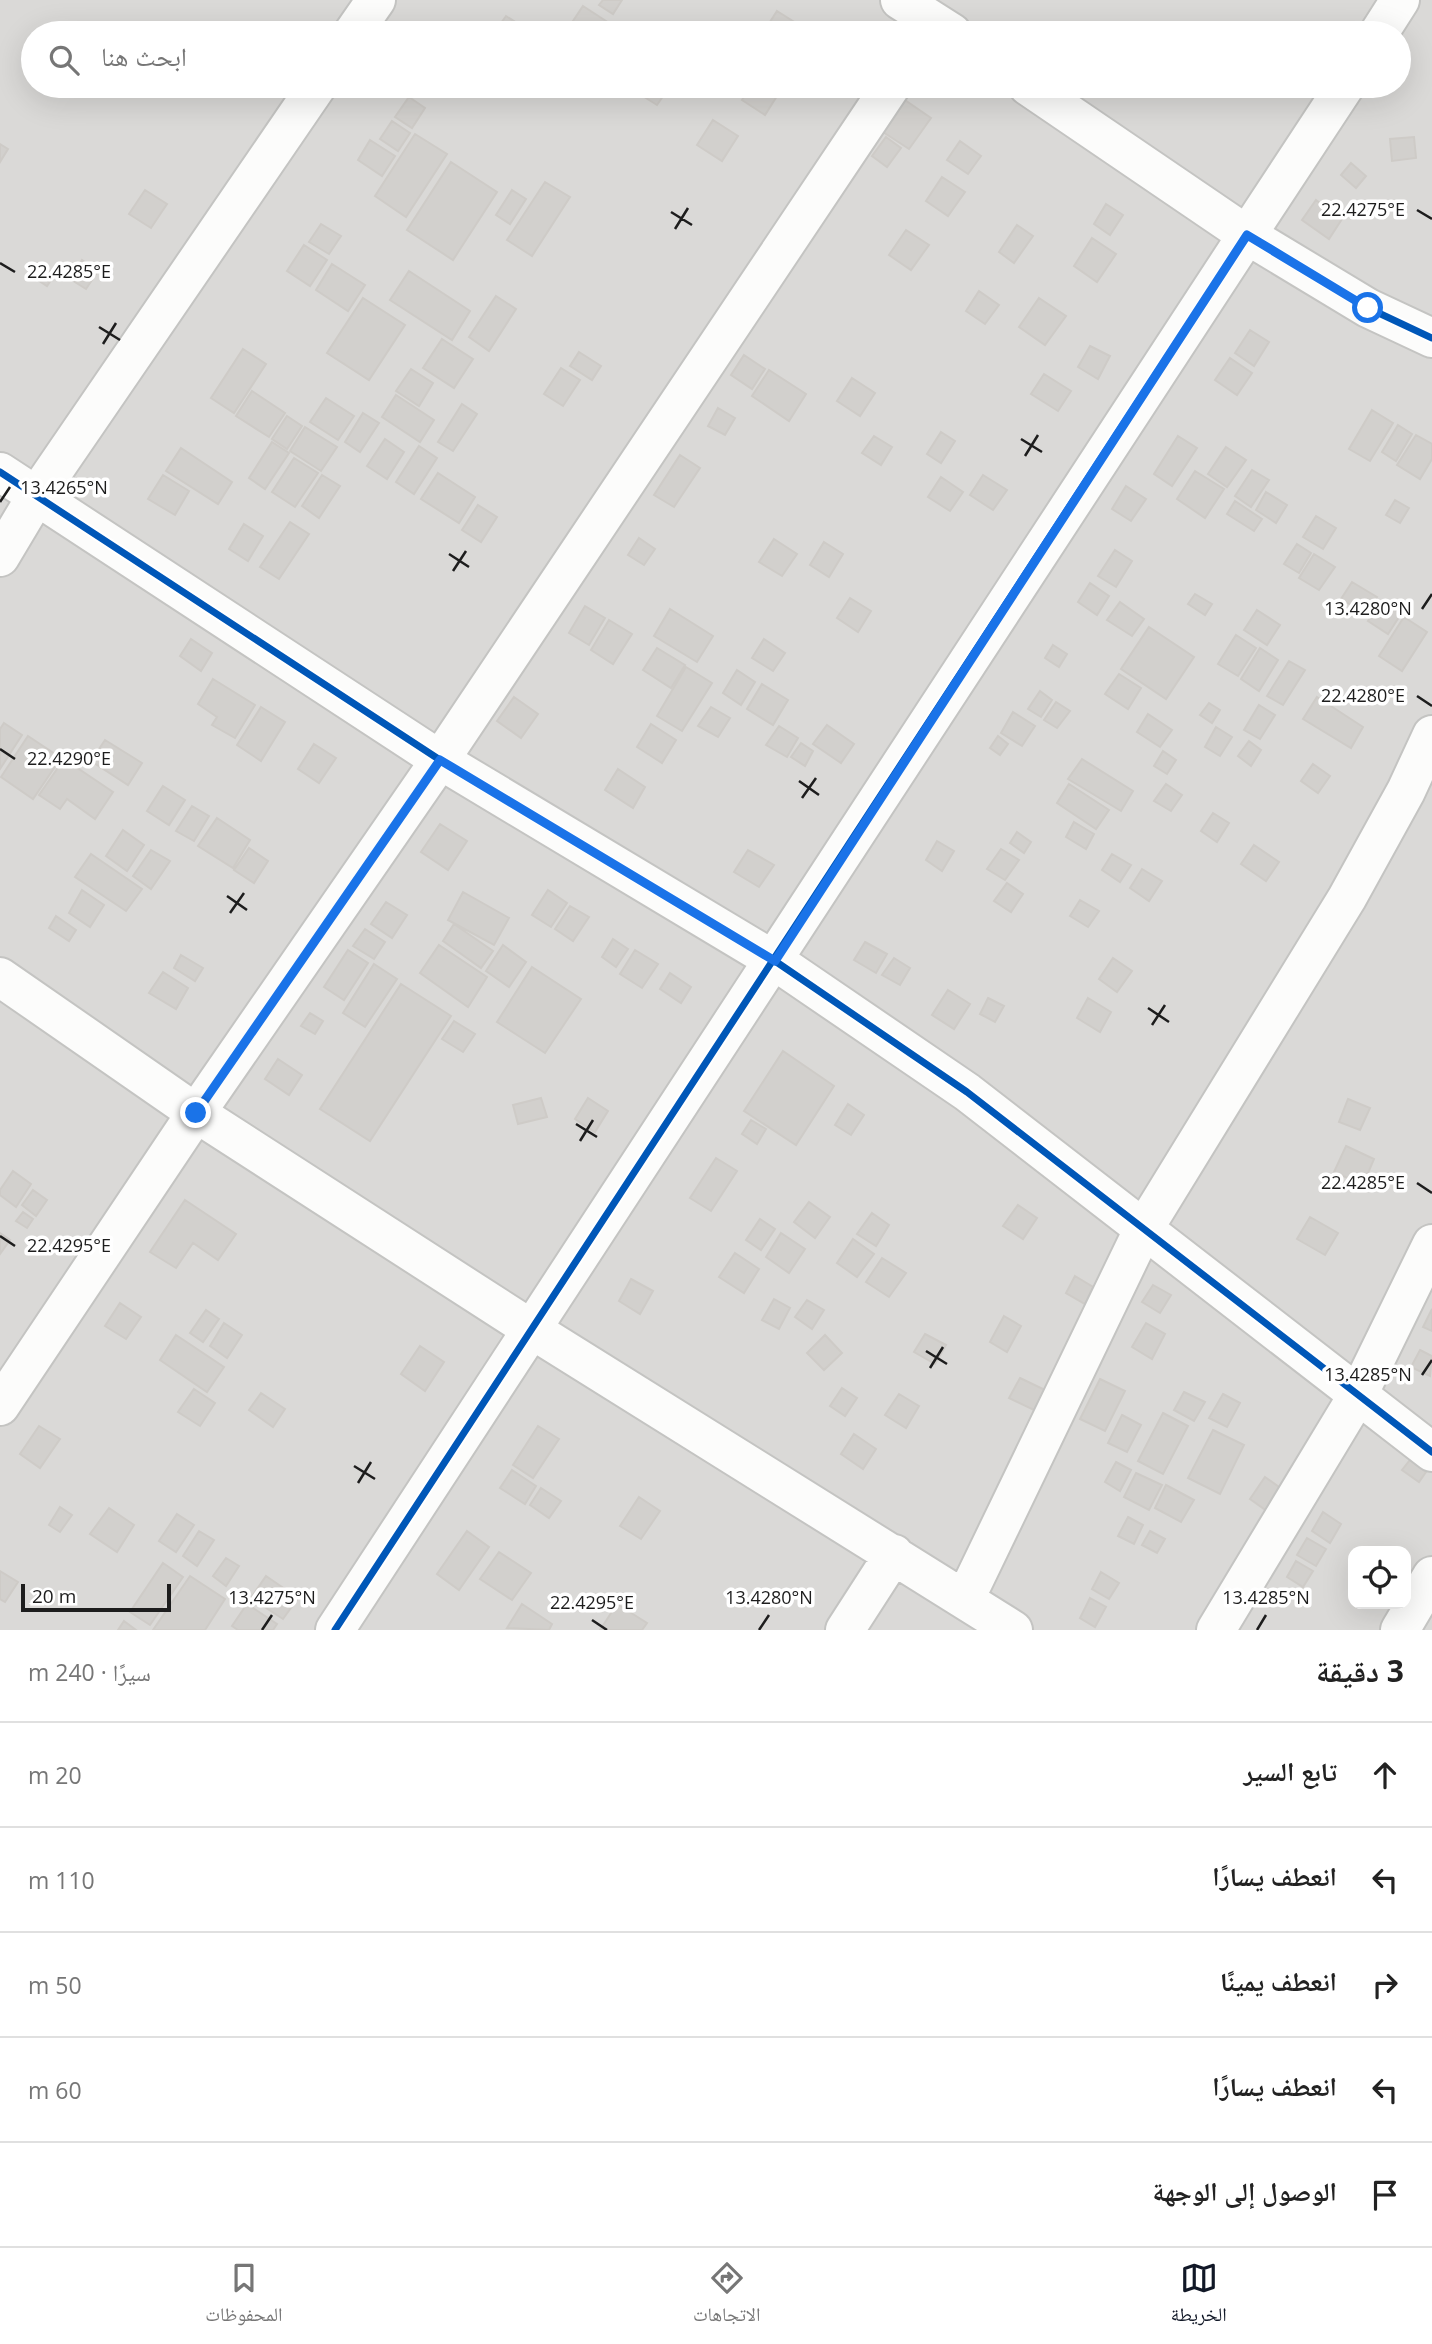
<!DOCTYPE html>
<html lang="ar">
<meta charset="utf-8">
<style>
:root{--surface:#fff;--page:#f6f6f6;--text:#222;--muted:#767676;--line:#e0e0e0;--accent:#111827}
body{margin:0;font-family:"Open Sans","Noto Naskh Arabic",sans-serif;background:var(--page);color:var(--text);direction:rtl}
.controls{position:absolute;right:21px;bottom:21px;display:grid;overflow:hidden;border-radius:14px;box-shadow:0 7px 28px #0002}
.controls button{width:63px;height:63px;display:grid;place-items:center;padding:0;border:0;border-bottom:2px solid var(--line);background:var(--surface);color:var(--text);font:35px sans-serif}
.scale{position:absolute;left:21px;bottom:18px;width:150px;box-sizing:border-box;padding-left:7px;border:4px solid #1d1d1d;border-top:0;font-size:19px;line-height:24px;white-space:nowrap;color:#1d1d1d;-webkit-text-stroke:5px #fff;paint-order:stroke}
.stop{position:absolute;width:21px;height:21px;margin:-16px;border:5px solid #1a73e8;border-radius:50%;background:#fff}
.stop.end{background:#1a73e8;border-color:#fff;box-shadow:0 2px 7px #0008}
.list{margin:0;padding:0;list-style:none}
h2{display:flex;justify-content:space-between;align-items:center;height:91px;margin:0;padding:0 28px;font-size:30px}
h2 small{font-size:23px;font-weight:400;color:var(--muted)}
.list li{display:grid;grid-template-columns:46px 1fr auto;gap:21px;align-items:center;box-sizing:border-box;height:105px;padding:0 28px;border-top:2px solid var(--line)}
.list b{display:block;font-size:26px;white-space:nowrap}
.list em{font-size:23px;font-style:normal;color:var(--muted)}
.icon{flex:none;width:38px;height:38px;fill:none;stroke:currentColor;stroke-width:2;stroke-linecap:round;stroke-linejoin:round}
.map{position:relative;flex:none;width:1432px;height:1630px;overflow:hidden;direction:ltr}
.search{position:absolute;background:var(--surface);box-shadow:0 7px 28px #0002;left:21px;right:21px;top:21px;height:77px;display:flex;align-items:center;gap:18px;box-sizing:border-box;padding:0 24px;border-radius:38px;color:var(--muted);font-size:26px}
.sheet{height:616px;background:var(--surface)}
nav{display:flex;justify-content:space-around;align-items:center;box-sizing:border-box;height:98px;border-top:2px solid var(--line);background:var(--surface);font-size:19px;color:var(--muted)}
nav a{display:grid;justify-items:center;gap:4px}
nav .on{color:var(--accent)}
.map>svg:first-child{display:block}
.residential{fill:#dad9d7;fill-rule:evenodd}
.building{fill:#d2d0cd;stroke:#cecbc7;stroke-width:2}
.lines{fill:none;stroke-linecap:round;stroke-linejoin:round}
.minor-casing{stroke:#c4c4c2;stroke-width:42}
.minor{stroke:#fcfcfb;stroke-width:38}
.cycleway-casing{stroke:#fff;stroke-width:11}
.cycleway{stroke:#0057b8;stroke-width:7}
.route{stroke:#1a73e8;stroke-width:9}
.ticks{fill:none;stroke:#1d1d1d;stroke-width:2.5}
.ticks-label{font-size:18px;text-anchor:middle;fill:#1d1d1d;stroke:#fff;stroke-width:7;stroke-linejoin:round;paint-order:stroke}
</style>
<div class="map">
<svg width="1432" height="1630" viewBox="0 0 1432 1630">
<rect width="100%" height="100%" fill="#ebeae6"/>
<!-- residential -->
<path class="residential" d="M0 0H1432V1630H0ZM33 33H1399V86H33ZM1353 1551H1406V1604H1353Z"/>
<!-- building -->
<path class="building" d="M603 0H622L613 14 599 5Z
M583 6 609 23 602 33H565Z
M777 11 810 32 809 33H763Z
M506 16 523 27 519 33H494Z
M558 86H582L575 96Z
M642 86H670L657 105 638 93Z
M751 86H762L777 96 765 115 742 100Z
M409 97 425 108 412 128 395 117Z
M902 98 931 118 909 149 880 130Z
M713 120 738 136 722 161 697 145Z
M392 121 410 133 398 151 380 139Z
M415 134 447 154 406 217 375 196Z
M886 137 901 148 887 167 872 156Z
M1414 137 1416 158 1392 161 1390 139Z
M370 140 395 156 382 176 358 160Z
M960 141 981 156 968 174 947 160Z
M0 144 8 149 0 162Z
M451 162 497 192 453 260 407 230Z
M1351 163 1366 176 1356 188 1341 175Z
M942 177 965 192 948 216 926 201Z
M545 182 570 197 532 256 507 240Z
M145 190 167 204 151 228 129 214Z
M512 190 526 199 510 224 496 215Z
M1316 200 1342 219 1329 239 1302 220Z
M1106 204 1123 215 1110 235 1094 224Z
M321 224 341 236 329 254 309 242Z
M1017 225 1033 236 1014 263 999 252Z
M906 230 929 245 911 270 889 255Z
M1092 238 1116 254 1097 282 1074 266Z
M304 245 327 260 310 286 287 271Z
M82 260 98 271 86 289 70 279Z
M38 263 55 274 47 286 30 275Z
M332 264 365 285 348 311 316 290Z
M409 271 470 311 452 340 390 300Z
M979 291 999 305 985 324 966 311Z
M496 296 516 309 489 351 469 337Z
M363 298 405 325 369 380 327 353Z
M1039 298 1066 316 1045 345 1019 327Z
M1250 330 1269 342 1254 366 1235 353Z
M442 339 473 359 454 388 423 368Z
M1090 346 1110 356 1098 379 1078 367Z
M243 349 266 364 234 413 211 398Z
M579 352 601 366 592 380 570 366Z
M744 355 765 369 752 389 731 375Z
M1230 358 1252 373 1237 395 1215 380Z
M561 368 580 380 563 406 544 394Z
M411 369 433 383 419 406 396 391Z
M769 370 806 394 789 421 752 396Z
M1044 374 1071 391 1058 411 1031 394Z
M852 378 875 393 860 416 837 401Z
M252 391 285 413 269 437 236 416Z
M396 395 434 420 420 442 382 417Z
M326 398 354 416 338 440 310 422Z
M462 404 477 414 453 451 438 442Z
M718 408 735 418 725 435 708 426Z
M1372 410 1393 423 1370 461 1349 449Z
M363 413 379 423 360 452 345 442Z
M287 416 302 426 287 449 272 439Z
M1398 425 1412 434 1396 461 1382 452Z
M305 427 337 447 321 471 290 451Z
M941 432 955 441 941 463 927 454Z
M1416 435 1432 444V459L1420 479 1397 465Z
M874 436 892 447 881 465 862 453Z
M1178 436 1197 448 1172 486 1154 474Z
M385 439 404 452 387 479 367 466Z
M272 442 289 453 265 489 249 478Z
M419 446 437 458 414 494 396 482Z
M1226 447 1246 460 1227 487 1208 474Z
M181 448 232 482 218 504 166 471Z
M680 455 700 468 674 507 654 495Z
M294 458 318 473 295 507 272 492Z
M1252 470 1269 480 1251 507 1235 496Z
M1195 471 1224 489 1205 518 1177 499Z
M438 473 475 497 459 523 421 499Z
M163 475 189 491 175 515 148 499Z
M322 475 340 486 319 518 302 506Z
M983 475 1007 490 993 510 970 495Z
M941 477 963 492 950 511 928 497Z
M1126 486 1146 499 1131 521 1112 509Z
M1266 492 1287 505 1276 523 1256 510Z
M1395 500 1409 508 1400 523 1386 515Z
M1235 501 1262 519 1254 531 1227 514Z
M478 505 497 517 481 542 462 530Z
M1316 516 1336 528 1323 549 1303 537Z
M290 522 309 534 279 579 260 567Z
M244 524 263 536 248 561 229 549Z
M639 538 655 549 644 565 628 555Z
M774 539 797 554 782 576 759 562Z
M824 542 843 554 829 577 810 565Z
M1297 544 1311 553 1299 573 1284 564Z
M1115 550 1132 561 1116 587 1098 576Z
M1314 554 1335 567 1319 590 1299 578Z
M1352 582 1377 597 1366 614 1341 599Z
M1090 583 1109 596 1097 615 1078 602Z
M1195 594 1212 604 1205 615 1188 604Z
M850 598 871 611 858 632 837 618Z
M1382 601 1401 614 1388 634 1368 621Z
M1120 602 1144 619 1132 636 1107 620Z
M585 606 605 618 589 645 569 633Z
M670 609 713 636 697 662 654 636Z
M1257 610 1280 625 1267 645 1244 630Z
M1404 617 1427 632 1402 671 1379 656Z
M609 620 632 634 613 664 591 650Z
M1149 627 1194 657 1166 699 1121 669Z
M1236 635 1256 648 1238 676 1218 664Z
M191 639 212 653 201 671 180 656Z
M764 639 785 653 773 671 752 658Z
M1053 645 1067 654 1059 667 1045 658Z
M657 648 685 665 671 688 643 670Z
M1260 648 1278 660 1259 691 1241 679Z
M1289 661 1305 670 1283 705 1267 696Z
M686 667 712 683 682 731 657 716Z
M737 670 755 682 741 705 723 693Z
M1119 674 1141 688 1128 709 1105 694Z
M213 679 255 705 235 738 212 725 217 717 198 704Z
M762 684 788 700 773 725 747 709Z
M1040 691 1052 700 1041 717 1028 709Z
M514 697 538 714 521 738 497 721Z
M1317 697 1363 727 1351 748 1303 719Z
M1056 702 1070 711 1057 728 1044 720Z
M1209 703 1220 710 1212 723 1200 715Z
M1259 705 1275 715 1260 739 1244 730Z
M261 707 285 722 261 761 237 745Z
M711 707 730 718 718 737 698 726Z
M1013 712 1035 726 1022 746 1001 733Z
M1148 714 1172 730 1160 747 1137 732Z
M4 723 22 735 0 769V729Z
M651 724 676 740 662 763 637 747Z
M827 725 854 744 841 763 813 744Z
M779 726 798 738 787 757 766 745Z
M1216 727 1232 737 1220 756 1205 747Z
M28 736 61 758 33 799 1 777Z
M998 736 1008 744 1000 755 990 748Z
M105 740 142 763 128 785 91 761Z
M1249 741 1261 750 1251 766 1238 756Z
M801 743 813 751 805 766 791 757Z
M314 744 336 758 319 783 298 769Z
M1163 751 1176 760 1167 774 1154 766Z
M64 759 113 792 95 819 67 799 60 809 39 795Z
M1082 759 1133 791 1121 811 1068 779Z
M1313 764 1330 776 1318 793 1301 781Z
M618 769 645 787 633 808 605 790Z
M1069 784 1109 810 1096 829 1057 803Z
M1166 784 1182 795 1171 811 1154 801Z
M163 786 185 800 169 825 147 811Z
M192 806 209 816 194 841 176 831Z
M1213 813 1229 823 1217 842 1201 831Z
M217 818 250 840 233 868 198 846Z
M1074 822 1094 834 1086 849 1066 837Z
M440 824 467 841 448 870 421 852Z
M123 830 144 845 127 871 106 856Z
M1017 832 1031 842 1024 853 1010 843Z
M937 841 954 851 942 871 926 860Z
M1254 845 1279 862 1266 881 1241 864Z
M249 848 268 861 254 883 234 870Z
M1001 849 1019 860 1005 880 987 869Z
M151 850 170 861 151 889 133 876Z
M748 850 774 865 759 887 734 872Z
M91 854 142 889 126 911 75 877Z
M1112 854 1131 865 1120 882 1102 870Z
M1142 869 1162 881 1149 901 1130 888Z
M1007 883 1023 894 1011 912 994 901Z
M82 890 104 905 90 927 69 913Z
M548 890 567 903 551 927 532 915Z
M463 892 509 918 494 945 448 920Z
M1080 900 1099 911 1088 927 1070 916Z
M386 902 407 915 392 938 371 924Z
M570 906 589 917 573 941 555 929Z
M56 916 76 930 69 941 49 928Z
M454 924 493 951 481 968 443 941Z
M365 929 385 942 374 959 353 946Z
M613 939 628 949 616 967 602 957Z
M865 942 887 954 876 973 854 960Z
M439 945 487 977 468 1007 420 973Z
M503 945 526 962 509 987 486 971Z
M348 950 368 963 344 1000 324 987Z
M635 950 658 964 642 988 620 974Z
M181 955 203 968 195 981 174 968Z
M894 958 910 968 900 985 882 975Z
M1113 958 1132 971 1117 992 1099 979Z
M374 964 397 979 365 1027 343 1013Z
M532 967 581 999 545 1053 497 1022Z
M163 972 188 988 176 1009 149 993Z
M670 973 691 987 681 1003 660 989Z
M401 984 451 1016 370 1141 320 1109Z
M948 990 970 1004 954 1029 932 1015Z
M988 998 1004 1006 995 1022 980 1014Z
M1088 998 1111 1012 1100 1032 1077 1018Z
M310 1013 323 1021 315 1034 301 1026Z
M454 1021 475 1034 463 1052 442 1039Z
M783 1051 834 1086 796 1145 744 1111Z
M278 1059 302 1075 289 1095 265 1079Z
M541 1098 547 1117 518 1124 513 1105Z
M588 1098 608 1111 595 1132 575 1119Z
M1348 1099 1370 1108 1360 1130 1339 1122Z
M848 1104 864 1115 851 1135 835 1125Z
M751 1120 766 1129 757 1144 742 1134Z
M1346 1146 1374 1159 1363 1185 1334 1172Z
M716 1158 737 1171 711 1211 690 1198Z
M13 1171 31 1184 16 1207 0 1195V1190Z
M33 1190 47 1200 36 1216 22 1205Z
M185 1200 236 1234 218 1260 193 1243 176 1268 150 1252Z
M809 1202 830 1217 815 1238 794 1222Z
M1018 1205 1037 1218 1023 1239 1003 1226Z
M23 1212 33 1219 27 1228 16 1221Z
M872 1213 889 1225 876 1246 857 1234Z
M1310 1217 1338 1233 1325 1255 1297 1239Z
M760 1219 775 1229 761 1250 746 1240Z
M0 1233 10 1240 0 1254Z
M781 1233 805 1249 789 1273 766 1257Z
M853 1239 874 1254 857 1277 837 1263Z
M735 1253 759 1269 744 1293 719 1277Z
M882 1258 906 1273 889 1297 866 1282Z
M1075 1276 1093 1287 1085 1304 1066 1293Z
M631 1279 653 1291 640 1314 619 1301Z
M1153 1285 1171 1295 1160 1313 1142 1302Z
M774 1299 790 1308 779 1329 762 1320Z
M807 1300 824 1310 812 1329 795 1317Z
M120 1303 141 1317 126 1339 105 1326Z
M1432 1309V1331L1423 1327Z
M206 1310 219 1319 203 1342 190 1333Z
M1004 1316 1021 1326 1007 1352 990 1342Z
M224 1323 242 1335 227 1358 210 1346Z
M1146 1323 1165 1334 1152 1359 1132 1347Z
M925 1334 946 1345 935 1364 914 1352Z
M176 1335 224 1367 207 1392 160 1360Z
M825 1335 842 1353 824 1370 807 1353Z
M420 1346 444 1362 425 1391 401 1374Z
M1420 1350 1432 1356 1430 1376 1411 1367Z
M1020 1378 1045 1390 1034 1410 1009 1398Z
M1100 1379 1125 1391 1105 1431 1080 1419Z
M842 1388 857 1398 845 1416 830 1406Z
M194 1389 215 1403 200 1426 178 1412Z
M1184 1392 1205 1402 1194 1421 1174 1410Z
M261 1393 285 1409 273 1427 249 1410Z
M899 1394 919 1406 906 1428 885 1415Z
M1223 1394 1240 1403 1227 1427 1209 1418Z
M1163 1413 1188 1426 1163 1474 1138 1461Z
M1122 1415 1141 1425 1127 1452 1108 1443Z
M39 1426 60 1439 40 1468 20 1454Z
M538 1426 559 1439 533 1478 513 1465Z
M1213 1430 1244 1445 1220 1494 1188 1478Z
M854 1434 876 1449 863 1469 841 1454Z
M1410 1460 1426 1472 1419 1482 1402 1470Z
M1116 1462 1131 1470 1120 1491 1105 1482Z
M512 1470 536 1486 525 1504 500 1488Z
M1136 1473 1162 1485 1149 1510 1124 1497Z
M1265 1477 1286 1492 1271 1514 1250 1499Z
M1166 1485 1194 1500 1181 1522 1155 1508Z
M541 1488 561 1501 549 1518 530 1505Z
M639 1497 660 1511 641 1539 620 1526Z
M60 1507 72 1515 60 1532 49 1525Z
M109 1508 134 1525 117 1552 90 1534Z
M1323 1512 1341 1524 1330 1543 1312 1531Z
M177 1514 194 1525 176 1552 159 1541Z
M1128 1517 1143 1525 1134 1544 1118 1536Z
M199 1531 214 1540 197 1566 183 1556Z
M467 1531 489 1547 459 1590 437 1574Z
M1150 1531 1165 1539 1157 1553 1142 1545Z
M1307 1538 1326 1549 1316 1566 1297 1555Z
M499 1552 531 1573 512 1600 480 1579Z
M226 1558 239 1566 226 1586 213 1576Z
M1296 1561 1313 1571 1303 1587 1287 1577Z
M163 1563 183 1577 150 1625 130 1612Z
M0 1571 18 1582 5 1602 0 1599Z
M1101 1572 1119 1583 1109 1599 1092 1589Z
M190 1576 225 1599 205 1630H153Z
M266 1576 298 1598 283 1619 251 1598Z
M1090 1598 1106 1607 1095 1627 1080 1618Z
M247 1604 277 1624 273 1630H238L232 1626Z
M522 1604 552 1624 549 1630 507 1628Z
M617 1604 647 1623 642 1630H600Z
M124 1621 136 1630H118Z"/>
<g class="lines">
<defs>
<path id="minor" d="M900 0 952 33
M353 33 376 0
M1379 33 1400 0
M1028 86 1247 235 1345 86
M0 472 440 760 775 961 967 1092 1432 1452
M0 557 37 495 317 86
M0 977 196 1113 531 1329 1013 1630
M0 1406 196 1113 440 760 891 86
M965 1599 1143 1230 1347 898 1406 791 1432 735
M335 1630 1247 235 1368 308 1432 338
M845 1630 894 1554
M1216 1630 1359 1393 1432 1244
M1400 1630 1432 1576"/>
</defs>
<!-- minor casing -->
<use href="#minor" class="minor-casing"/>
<!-- minor -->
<use href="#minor" class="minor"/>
<defs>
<path id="cycleway" d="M0 472 440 760 775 961 967 1092 1432 1452
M335 1630 1247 235 1368 308 1432 338"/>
</defs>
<!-- cycleway casing -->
<use href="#cycleway" class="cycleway-casing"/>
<!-- cycleway -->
<use href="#cycleway" class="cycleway"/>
</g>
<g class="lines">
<!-- route -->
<path class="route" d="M196 1113 440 760 775 961 1247 235 1368 308"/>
</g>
<!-- ticks -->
<path class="ticks" d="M1417 210 1432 219M671 212 692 225M675 229 688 208M0 263 15 272M99 327 120 340M103 344 116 323M1021 439 1042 452M1025 456 1038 435M0 502 10 487M449 554 469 567M453 571 466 551M1422 609 1432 594M1417 696 1432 706M0 749 15 759M799 781 819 795M802 798 816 778M227 896 247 910M230 913 244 893M1148 1008 1169 1022M1152 1025 1165 1005M576 1124 597 1137M580 1141 593 1120M1417 1183 1432 1193M0 1236 15 1246M926 1351 947 1364M930 1368 943 1347M1422 1375 1432 1360M354 1466 375 1479M358 1483 371 1462M592 1620 607 1630M262 1630 272 1615M759 1630 769 1615M1257 1630 1266 1615"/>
<g class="ticks-label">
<text x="1363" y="216">22.4275°E</text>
<text x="69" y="278">22.4285°E</text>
<text x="64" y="494">13.4265°N</text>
<text x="1368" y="615">13.4280°N</text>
<text x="1363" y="702">22.4280°E</text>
<text x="69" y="765">22.4290°E</text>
<text x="1363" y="1189">22.4285°E</text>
<text x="69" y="1252">22.4295°E</text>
<text x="1368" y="1381">13.4285°N</text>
<text x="272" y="1604">13.4275°N</text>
<text x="769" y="1604">13.4280°N</text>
<text x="1266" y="1604">13.4285°N</text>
<text x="592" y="1609">22.4295°E</text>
</g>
</svg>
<div class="controls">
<button><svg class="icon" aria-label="locate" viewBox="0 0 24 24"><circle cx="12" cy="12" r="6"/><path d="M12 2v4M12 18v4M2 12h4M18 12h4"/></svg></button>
</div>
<div class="scale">20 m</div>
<div class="stop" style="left:1368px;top:308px"></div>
<div class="stop end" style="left:196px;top:1113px"></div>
<div class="search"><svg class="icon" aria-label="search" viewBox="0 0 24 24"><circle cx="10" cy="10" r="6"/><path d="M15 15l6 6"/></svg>ابحث هنا</div>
</div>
<section class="sheet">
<h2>3 دقيقة<small>سيرًا · 240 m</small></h2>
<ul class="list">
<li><svg class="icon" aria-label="ahead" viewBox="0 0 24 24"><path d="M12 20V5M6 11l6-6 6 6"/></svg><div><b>تابع السير</b></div><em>20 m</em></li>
<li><svg class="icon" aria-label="left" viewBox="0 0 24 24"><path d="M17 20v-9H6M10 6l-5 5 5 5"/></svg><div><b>انعطف يسارًا</b></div><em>110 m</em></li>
<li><svg class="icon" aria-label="right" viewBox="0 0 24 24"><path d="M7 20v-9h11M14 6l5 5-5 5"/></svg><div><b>انعطف يمينًا</b></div><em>50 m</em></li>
<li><svg class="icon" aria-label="left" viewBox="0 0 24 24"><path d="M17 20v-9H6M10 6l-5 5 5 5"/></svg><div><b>انعطف يسارًا</b></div><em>60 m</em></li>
<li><svg class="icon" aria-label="arrive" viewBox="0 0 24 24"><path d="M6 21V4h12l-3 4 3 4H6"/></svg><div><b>الوصول إلى الوجهة</b></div></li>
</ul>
</section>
<nav>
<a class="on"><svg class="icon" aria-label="map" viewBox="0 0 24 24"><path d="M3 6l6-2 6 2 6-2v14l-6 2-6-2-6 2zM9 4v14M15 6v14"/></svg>الخريطة</a>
<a><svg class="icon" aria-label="directions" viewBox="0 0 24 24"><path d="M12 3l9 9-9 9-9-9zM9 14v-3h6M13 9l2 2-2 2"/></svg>الاتجاهات</a>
<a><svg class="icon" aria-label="saved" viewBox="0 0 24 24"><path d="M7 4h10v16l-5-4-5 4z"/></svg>المحفوظات</a>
</nav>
